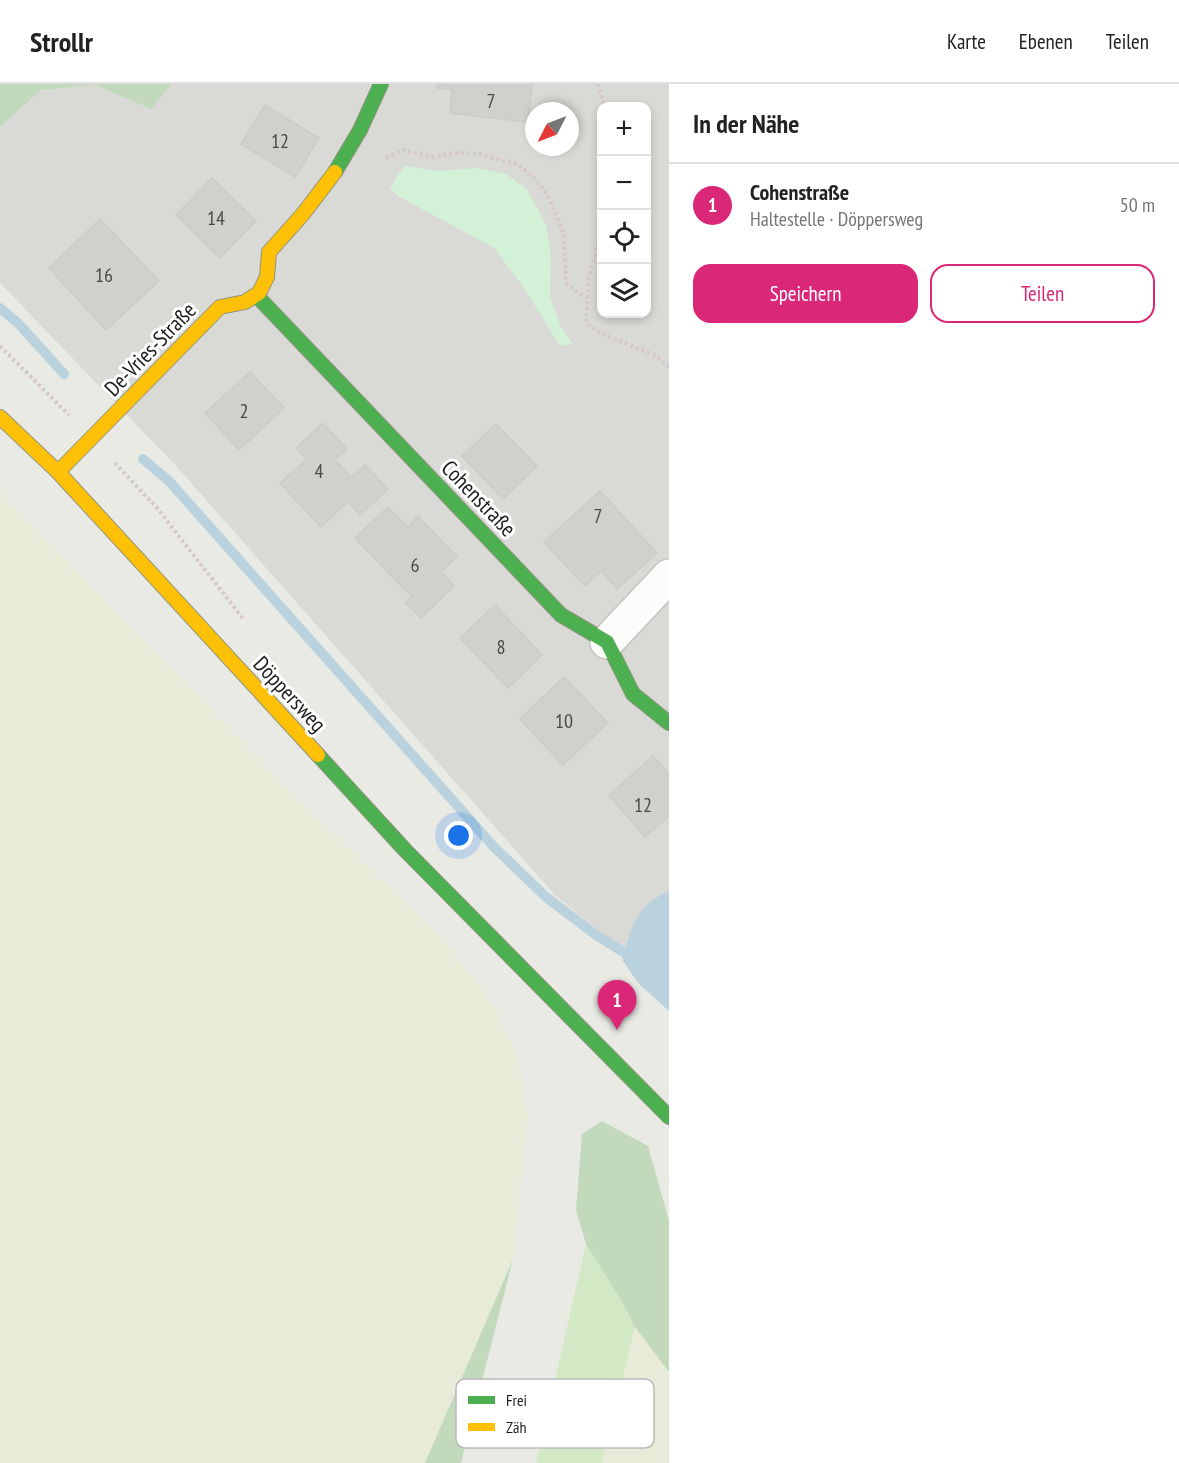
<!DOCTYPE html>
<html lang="de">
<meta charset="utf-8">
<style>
:root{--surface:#fff;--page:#f2f2f2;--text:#222;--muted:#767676;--line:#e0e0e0;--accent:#db2777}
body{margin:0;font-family:"PT Sans Narrow",sans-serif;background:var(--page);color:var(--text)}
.controls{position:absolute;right:18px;top:18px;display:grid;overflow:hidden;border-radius:12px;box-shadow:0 3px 9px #0003}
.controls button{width:54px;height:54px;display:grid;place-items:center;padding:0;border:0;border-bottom:2px solid var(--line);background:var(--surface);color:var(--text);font:30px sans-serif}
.compass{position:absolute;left:525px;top:18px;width:54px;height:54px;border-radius:50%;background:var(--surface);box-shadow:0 3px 9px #0003;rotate:228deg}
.you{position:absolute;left:459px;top:752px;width:21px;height:21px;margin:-15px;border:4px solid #fff;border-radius:50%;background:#1a73e8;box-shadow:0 0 0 9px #1a73e833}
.badge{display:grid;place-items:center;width:39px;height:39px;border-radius:50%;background:var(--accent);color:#fff;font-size:20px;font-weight:700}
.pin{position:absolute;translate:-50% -50px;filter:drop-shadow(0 2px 3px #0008)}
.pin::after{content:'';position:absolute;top:32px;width:21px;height:18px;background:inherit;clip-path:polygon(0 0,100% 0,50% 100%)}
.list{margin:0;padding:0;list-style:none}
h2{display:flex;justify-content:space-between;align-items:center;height:78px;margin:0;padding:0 24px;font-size:26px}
h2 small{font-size:20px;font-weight:400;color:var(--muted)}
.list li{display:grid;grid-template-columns:39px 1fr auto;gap:18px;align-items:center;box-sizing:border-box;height:84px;padding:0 24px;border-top:2px solid var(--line)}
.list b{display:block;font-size:22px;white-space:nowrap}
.list p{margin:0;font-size:20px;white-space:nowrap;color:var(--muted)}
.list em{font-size:20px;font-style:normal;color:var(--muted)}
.actions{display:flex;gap:12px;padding:18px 24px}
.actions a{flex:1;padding:14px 0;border:2px solid var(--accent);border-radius:18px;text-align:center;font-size:21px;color:var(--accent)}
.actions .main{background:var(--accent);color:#fff}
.icon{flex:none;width:33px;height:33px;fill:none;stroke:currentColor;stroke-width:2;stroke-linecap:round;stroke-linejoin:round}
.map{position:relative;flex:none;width:669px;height:1379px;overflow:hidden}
header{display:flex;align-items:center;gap:36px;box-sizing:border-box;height:84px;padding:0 30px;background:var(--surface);border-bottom:2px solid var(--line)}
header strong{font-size:28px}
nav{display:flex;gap:33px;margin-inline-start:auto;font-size:21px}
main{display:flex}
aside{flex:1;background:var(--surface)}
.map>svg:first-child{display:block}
.residential{fill:#d9d9d6;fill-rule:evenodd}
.farmland{fill:#e8ebd8}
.grass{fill:#d3e8c5}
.forest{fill:#c2d9bb}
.park{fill:#d3f1d6}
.water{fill:#b9d2dd}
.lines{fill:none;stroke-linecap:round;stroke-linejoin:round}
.stream{stroke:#b9d2dd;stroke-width:10}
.building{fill:#d1d0cc;stroke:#cdcbc6;stroke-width:1.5}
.street-casing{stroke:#c3c3c1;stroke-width:36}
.fast-casing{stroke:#8f947e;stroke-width:16}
.slow-casing{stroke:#8f947e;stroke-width:16}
.path{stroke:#d5c9c6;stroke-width:4;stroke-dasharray:3 3;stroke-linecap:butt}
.street{stroke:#fcfcfb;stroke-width:33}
.fast{stroke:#4caf50;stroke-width:14}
.slow{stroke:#ffc107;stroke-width:14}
.labels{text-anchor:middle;stroke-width:6;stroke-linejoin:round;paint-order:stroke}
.number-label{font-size:20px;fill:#494948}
.street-label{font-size:22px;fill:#1c1c1c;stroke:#fff}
.key{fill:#fff;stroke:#bbb;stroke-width:1.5}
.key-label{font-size:16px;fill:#1c1c1c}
</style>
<header>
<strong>Strollr</strong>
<nav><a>Karte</a><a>Ebenen</a><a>Teilen</a></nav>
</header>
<main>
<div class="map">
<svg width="669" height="1379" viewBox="0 0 669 1379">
<rect width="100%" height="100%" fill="#eaeae5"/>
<!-- residential -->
<path class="residential" d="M172 0H669V909L620 864 555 811 177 383 0 199V43L41 6 95 1 151 25ZM602 22H646V230H602ZM534 27H570V63H534Z"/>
<!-- farmland -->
<path class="farmland" d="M0 408 297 714 430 843 456 872 494 922 518 972 528 1033 513 1175 425 1379H0Z
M635 1243 669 1288V1379H601Z"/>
<!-- grass -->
<path class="grass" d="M586 1160 621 1216 635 1243 601 1379H536Z"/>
<!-- forest -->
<path class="forest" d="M0 0H172L151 25 95 1 41 6 0 43Z
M602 1037 648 1062 669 1137V1288L635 1243 621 1216 586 1160 576 1126 582 1050Z
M513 1175 461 1379H425Z"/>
<!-- park -->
<path class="park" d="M404 82 439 87 476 84 506 90 527 105 546 141 551 172 550 213 561 243 573 260 560 262 524 204 494 164 398 112 390 104Z"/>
<!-- water -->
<path class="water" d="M669 807V927L638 899 623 877C627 856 632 835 648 820 654 814 662 811 669 807Z"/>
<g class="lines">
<!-- stream -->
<path class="stream" d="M0 224 18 239 64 290
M143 375 169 397 494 763 546 813 596 851 625 869 632 879"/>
</g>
<!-- building -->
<path class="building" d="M437 0H532L528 38 450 29 452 5 437 4Z
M265 21 319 54 295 93 241 60Z
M212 94 256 137 220 174 176 131Z
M100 135 159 197 106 246 49 184Z
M250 288 284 324 239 366 205 329Z
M323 339 347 365 335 376 351 393 365 381 388 405 360 431 348 418 321 443 280 399 307 375 296 364Z
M496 340 537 382 503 415 462 372Z
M600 407 657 469 617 505 601 487 585 502 544 458Z
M388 423 408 443 418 432 457 473 441 488 454 502 421 534 406 519 412 513 355 454Z
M495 521 542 571 508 604 460 554Z
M564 593 608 639 563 681 520 635Z
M653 672 669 690V732L645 753 609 711Z"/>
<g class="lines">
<defs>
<path id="street" d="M607 558 669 492"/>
<path id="fast" d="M335 88 360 46 381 0
M257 212 561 531 607 558 633 610 669 639
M318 671 405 766 669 1033"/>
<path id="slow" d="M0 333 58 388 318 671
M58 388 220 223 245 218 259 209 267 193 269 168 303 130 335 88"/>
</defs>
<!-- street casing -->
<use href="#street" class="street-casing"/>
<!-- fast casing -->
<use href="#fast" class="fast-casing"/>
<!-- slow casing -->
<use href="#slow" class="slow-casing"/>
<!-- path -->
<path class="path" d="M598 0 605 22
M386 74 403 66 434 73 456 69 480 70 519 81 535 95 547 110 564 151 566 199 586 214
M602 147 589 192 586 239 598 248 654 271 669 283
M0 262 69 331
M115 379 157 424 244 536"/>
<!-- street -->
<use href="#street" class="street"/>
<!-- fast -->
<use href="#fast" class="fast"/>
<!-- slow -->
<use href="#slow" class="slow"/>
</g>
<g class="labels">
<!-- number labels -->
<g class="number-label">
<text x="491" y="24">7</text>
<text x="280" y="64">12</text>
<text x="216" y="141">14</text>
<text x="104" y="198">16</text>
<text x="244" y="334">2</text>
<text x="319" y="394">4</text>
<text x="598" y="439">7</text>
<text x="415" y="488">6</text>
<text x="501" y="570">8</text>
<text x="564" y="644">10</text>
<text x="643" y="728">12</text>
</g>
<!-- street labels -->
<g class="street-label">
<text transform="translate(150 265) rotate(-46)" y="8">De-Vries-Straße</text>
<text transform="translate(479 414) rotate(46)" y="8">Cohenstraße</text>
<text transform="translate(290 610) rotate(47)" y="8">Döppersweg</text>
</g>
</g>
<!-- legend -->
<rect x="456" y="1295" width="198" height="69" rx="9" class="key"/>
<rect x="468" y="1312" width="27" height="8" fill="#4caf50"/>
<rect x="468" y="1339" width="27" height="8" fill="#ffc107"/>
<g class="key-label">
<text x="506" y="1322">Frei</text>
<text x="506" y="1349">Zäh</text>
</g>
</svg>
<div class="controls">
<button>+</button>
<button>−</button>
<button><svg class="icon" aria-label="locate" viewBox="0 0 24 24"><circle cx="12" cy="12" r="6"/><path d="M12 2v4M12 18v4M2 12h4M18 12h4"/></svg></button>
<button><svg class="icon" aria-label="layers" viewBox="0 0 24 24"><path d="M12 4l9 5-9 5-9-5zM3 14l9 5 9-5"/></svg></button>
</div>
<svg class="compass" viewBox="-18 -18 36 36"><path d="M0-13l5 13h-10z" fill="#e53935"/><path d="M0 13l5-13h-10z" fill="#767676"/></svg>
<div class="you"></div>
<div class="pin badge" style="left:617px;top:946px">1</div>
</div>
<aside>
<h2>In der Nähe<small></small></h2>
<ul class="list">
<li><span class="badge">1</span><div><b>Cohenstraße</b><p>Haltestelle · Döppersweg</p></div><em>50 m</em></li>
</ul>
<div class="actions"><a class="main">Speichern</a><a>Teilen</a></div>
</aside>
</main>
